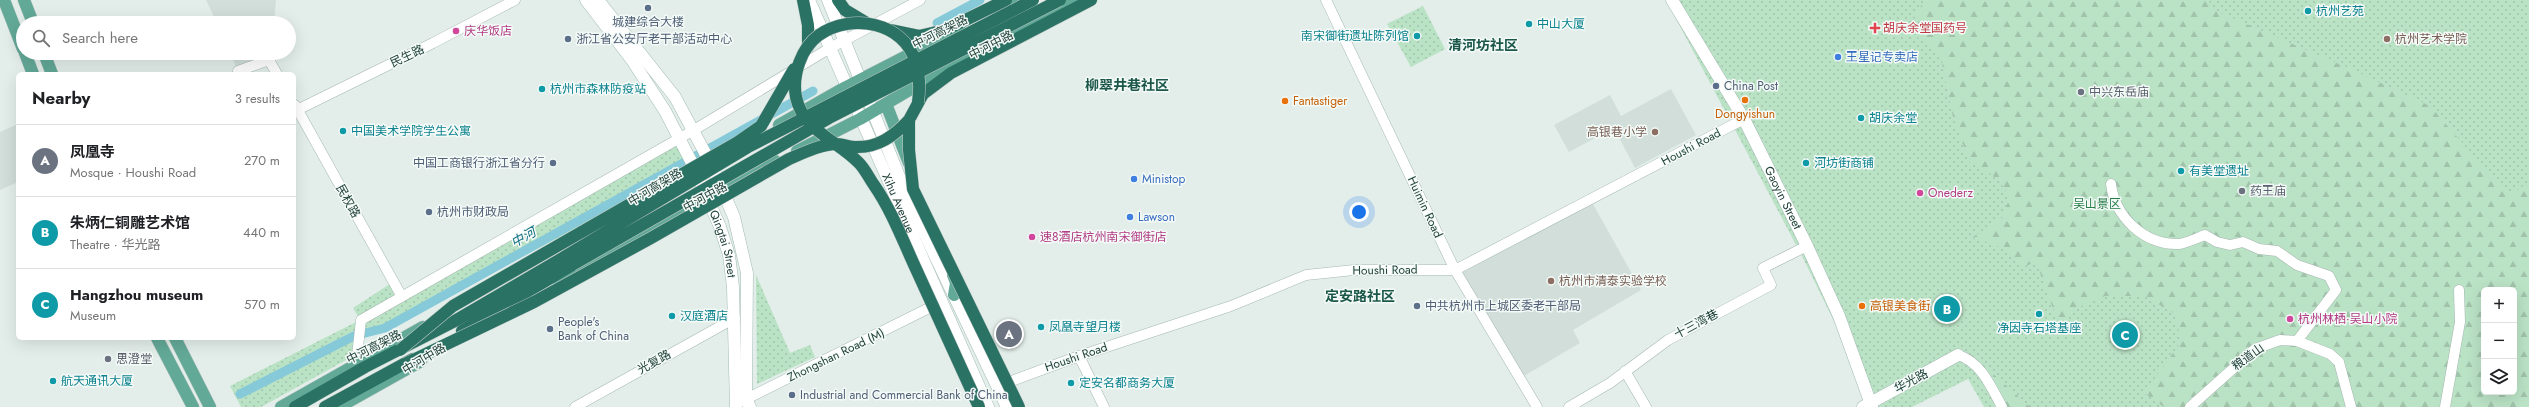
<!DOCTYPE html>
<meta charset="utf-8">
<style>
:root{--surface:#fff;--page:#f6f6f6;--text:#202124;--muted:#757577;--line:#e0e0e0;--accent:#844b38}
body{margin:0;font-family:Jost,"Noto Sans SC",sans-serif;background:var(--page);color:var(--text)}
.controls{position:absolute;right:12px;bottom:12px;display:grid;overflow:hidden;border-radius:6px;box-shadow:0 4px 16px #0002}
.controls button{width:36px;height:36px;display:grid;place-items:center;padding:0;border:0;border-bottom:1px solid var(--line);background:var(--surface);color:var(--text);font:20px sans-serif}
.you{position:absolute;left:1359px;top:212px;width:14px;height:14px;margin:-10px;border:3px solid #fff;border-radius:50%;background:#1a73e8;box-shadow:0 0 0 6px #1a73e833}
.badge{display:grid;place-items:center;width:26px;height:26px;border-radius:50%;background:var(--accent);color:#fff;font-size:13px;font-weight:700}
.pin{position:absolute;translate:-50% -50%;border:2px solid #fff;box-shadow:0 1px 4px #0006}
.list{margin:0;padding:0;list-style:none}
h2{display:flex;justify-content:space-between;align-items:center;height:52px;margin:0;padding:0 16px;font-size:17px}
h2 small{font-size:13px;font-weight:400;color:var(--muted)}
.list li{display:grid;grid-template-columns:26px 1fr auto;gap:12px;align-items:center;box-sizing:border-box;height:72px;padding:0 16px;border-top:1px solid var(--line)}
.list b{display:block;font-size:15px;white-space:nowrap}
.list p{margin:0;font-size:13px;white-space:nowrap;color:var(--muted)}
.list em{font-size:13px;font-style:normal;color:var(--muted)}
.icon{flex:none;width:22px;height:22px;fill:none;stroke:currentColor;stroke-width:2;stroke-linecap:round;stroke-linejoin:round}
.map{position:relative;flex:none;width:2529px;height:407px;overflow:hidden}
.search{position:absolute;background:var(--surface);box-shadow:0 4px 16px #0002;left:16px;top:16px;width:280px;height:44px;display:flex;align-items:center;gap:10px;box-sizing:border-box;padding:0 14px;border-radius:22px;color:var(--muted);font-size:15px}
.panel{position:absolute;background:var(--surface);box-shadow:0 4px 16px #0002;left:16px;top:72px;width:280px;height:268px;border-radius:6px}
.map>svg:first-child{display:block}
.built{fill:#d1ded9}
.grass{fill:url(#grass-dots);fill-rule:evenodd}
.forest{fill:url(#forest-firs);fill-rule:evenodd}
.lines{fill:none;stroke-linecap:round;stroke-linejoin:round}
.canal{stroke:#86cad9;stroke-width:9}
.street-casing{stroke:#a5b7b2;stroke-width:11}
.secondary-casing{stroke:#a0bbb2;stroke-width:13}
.primary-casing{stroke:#c1cac8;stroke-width:13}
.highway-casing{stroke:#c1cac8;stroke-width:13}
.street{stroke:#fff;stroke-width:10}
.secondary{stroke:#fff;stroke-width:12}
.primary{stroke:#63a998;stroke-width:12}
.highway{stroke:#297264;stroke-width:12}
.highway-bridge-casing{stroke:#c1cac8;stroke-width:13;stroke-linecap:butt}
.highway-bridge{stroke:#297264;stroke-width:12}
.service-dot{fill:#5c6f8a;stroke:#f4faf7;stroke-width:1.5}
.culture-dot{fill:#0f9aa8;stroke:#f4faf7;stroke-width:1.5}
.health-dot{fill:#e0444e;stroke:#f4faf7;stroke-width:1.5}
.hotel-dot{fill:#d1479c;stroke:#f4faf7;stroke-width:1.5}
.education-dot{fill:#8d6e63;stroke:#f4faf7;stroke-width:1.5}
.shop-dot{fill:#3f7fe0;stroke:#f4faf7;stroke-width:1.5}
.worship-dot{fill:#6b7280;stroke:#f4faf7;stroke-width:1.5}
.food-dot{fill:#e8710a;stroke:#f4faf7;stroke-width:1.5}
.labels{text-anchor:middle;stroke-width:3;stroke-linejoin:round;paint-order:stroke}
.culture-label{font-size:12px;fill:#0d838f;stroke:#f4faf7;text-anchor:start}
.service-label{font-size:12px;fill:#4e5e75;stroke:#f4faf7;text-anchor:start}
.health-label{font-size:12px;fill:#be3a42;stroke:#f4faf7;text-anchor:start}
.hotel-label{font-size:12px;fill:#b23c85;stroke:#f4faf7;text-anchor:start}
.street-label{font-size:12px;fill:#20423a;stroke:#f4faf7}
.education-label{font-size:12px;fill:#785e54;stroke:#f4faf7;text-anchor:start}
.shop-label{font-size:12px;fill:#366cbe;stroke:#f4faf7;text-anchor:start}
.worship-label{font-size:12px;fill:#5b616d;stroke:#f4faf7;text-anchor:start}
.food-label{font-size:12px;fill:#c56008;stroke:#f4faf7;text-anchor:start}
.park-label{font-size:12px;fill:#267e49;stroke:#f4faf7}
.water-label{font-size:13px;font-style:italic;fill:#137085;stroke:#f4faf7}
.quarter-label{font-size:14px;font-weight:bold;fill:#1a5749;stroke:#f4faf7}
</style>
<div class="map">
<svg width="2529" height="407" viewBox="0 0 2529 407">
<defs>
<pattern id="grass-dots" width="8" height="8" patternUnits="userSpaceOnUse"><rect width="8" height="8" fill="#bae2c5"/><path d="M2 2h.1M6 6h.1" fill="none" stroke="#a0c3aa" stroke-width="1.8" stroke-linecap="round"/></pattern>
<pattern id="forest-firs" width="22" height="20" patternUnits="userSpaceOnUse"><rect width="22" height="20" fill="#bae2c5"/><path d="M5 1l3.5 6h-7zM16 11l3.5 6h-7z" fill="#a0c3aa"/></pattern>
</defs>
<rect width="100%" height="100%" fill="#e3eeea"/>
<!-- built -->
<path class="built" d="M206 0H276L274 23H217Z
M230 53H270L269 60 238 71Z
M1671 89 1696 135 1635 168 1614 128 1569 152 1554 125 1610 95 1621 116Z
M18 124V182L0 190V132Z
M1593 204 1641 290 1573 330 1580 343 1524 376 1461 272Z"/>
<!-- grass -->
<path class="grass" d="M1666 0H2529V407H1984L1968 379 1912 407H1876L1802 256ZM2484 290H2514V392H2484Z
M1423 6 1445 49 1411 67 1387 24Z
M680 138 692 168 385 328 360 331 357 354 261 407H241L230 386 360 320 353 308 393 282 401 297Z
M756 275 790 353 810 345 815 357 757 384Z"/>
<!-- forest -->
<path class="forest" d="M1924 0H2208L2216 11 2353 70 2430 106 2509 196 2529 182V407H2164L2144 393 2181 342 2175 314 2145 296H2105L2079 307 2059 325 2036 262 2021 268 2005 249 1973 237 2002 218 2010 197C2000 180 1989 170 1970 163L1953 117 1940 53 1918 38 1911 25ZM2484 290H2514V392H2484Z
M1970 353 2030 407H1996Z"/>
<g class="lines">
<!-- canal -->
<path class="canal" d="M937 23 980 0
M240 394 354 336 385 328 813 91"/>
<defs>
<path id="street" d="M1326 0 1455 270 1537 407
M238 71 269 60 277 74
M295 105 402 297
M297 110 433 43 515 0
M2111 184C2115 217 2144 245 2179 244 2187 243 2197 238 2205 235L2217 242 2230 245 2243 242 2259 249 2277 251 2297 265 2329 276 2336 290 2297 341
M1958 355C1981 362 1991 387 2002 407
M1079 356 1104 407
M356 365 361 320 694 130 830 48 920 0
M1625 371 1646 407
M1009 382 1079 356 1231 306 1306 275 1354 270H1455L1744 119
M740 402 939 303
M575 407 735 318
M1569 407 1610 383 1668 340 1771 285 1763 268 1807 246
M2190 407 2255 349 2280 340 2297 341 2330 354 2339 362 2351 407
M2445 407 2460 322 2459 290"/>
<g id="secondary">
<path id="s1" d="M586 0 632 60 665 111 693 165 720 227 729 255 733 287 736 407"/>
<path d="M598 0 675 97 711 164 734 217 747 273 746 399 750 407"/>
<path id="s2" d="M809 0 988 407"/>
<path d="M828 0 909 201 1007 407"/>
<path id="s3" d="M1672 0 1744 119 1807 246 1839 316 1872 407"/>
<path d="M1863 407 1958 355"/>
</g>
<path id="primary" d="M4 0 23 49
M24 0 33 23
M997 10 1018 0
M25 53 33 74
M44 53 52 74
M886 104 909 163
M779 125 846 87 959 29
M797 151 860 119 938 73 1077 0
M953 275 956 283 954 295
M558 280 722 187 775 161
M157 338 193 407
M175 338 210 407
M281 407 423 327
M339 407 421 361"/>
<path id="highway" d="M803 0 808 25V47
M838 0 845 10 865 22
M890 30 919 36 945 30 1006 0
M909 120 923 94 951 73 1091 0
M462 331 572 265
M295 407 365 367 453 322 566 256
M325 407 413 359"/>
</defs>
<!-- street casing -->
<use href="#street" class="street-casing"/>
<!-- secondary casing -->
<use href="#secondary" class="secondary-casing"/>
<!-- primary casing -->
<use href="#primary" class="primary-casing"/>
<!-- highway casing -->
<use href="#highway" class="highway-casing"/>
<!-- street -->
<use href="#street" class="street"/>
<!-- secondary -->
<use href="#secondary" class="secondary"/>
<!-- primary -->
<use href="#primary" class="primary"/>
<!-- highway -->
<use href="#highway" class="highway"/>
<defs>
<path id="highway-bridge" d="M918 102C920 88 920 77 916 63 904 21 851 13 819 35 801 48 792 75 796 97 803 131 837 140 859 163 865 169 869 178 874 185 892 211 903 241 916 269 937 315 958 361 979 407
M909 120V150L913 189 1019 407
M566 256 748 147 1033 0
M572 265 829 118 1060 0
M400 350 453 306 738 142 761 126 794 69
M405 364 534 302 651 238 789 159C803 153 821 144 837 144 843 144 849 147 855 147 878 148 894 136 909 120"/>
</defs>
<!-- highway-bridge casing -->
<use href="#highway-bridge" class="highway-bridge-casing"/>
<!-- highway-bridge -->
<use href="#highway-bridge" class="highway-bridge"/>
</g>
<!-- markers -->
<g class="service-dot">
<circle cx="648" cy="8" r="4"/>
<circle cx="568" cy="39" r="4"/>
<circle cx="1716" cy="86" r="4"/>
<circle cx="553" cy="163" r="4"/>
<circle cx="429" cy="212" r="4"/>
<circle cx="1417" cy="306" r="4"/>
<circle cx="550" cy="329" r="4"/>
<circle cx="792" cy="395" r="4"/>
</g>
<g class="culture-dot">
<circle cx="2308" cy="11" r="4"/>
<circle cx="1529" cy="24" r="4"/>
<circle cx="1417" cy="36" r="4"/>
<circle cx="542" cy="89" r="4"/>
<circle cx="1861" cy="118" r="4"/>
<circle cx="343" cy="131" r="4"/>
<circle cx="1806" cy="163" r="4"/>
<circle cx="2181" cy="171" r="4"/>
<circle cx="2039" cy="314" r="4"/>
<circle cx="672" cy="316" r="4"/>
<circle cx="1041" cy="327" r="4"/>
<circle cx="53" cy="381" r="4"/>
<circle cx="1071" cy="383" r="4"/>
</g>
<path class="health-dot" d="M1873 22h4v4h4v4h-4v4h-4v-4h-4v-4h4z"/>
<g class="hotel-dot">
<circle cx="456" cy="31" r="4"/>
<circle cx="1920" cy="193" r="4"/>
<circle cx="1032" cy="237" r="4"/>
<circle cx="2290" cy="319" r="4"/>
</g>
<g class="education-dot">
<circle cx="2387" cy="39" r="4"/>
<circle cx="1655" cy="132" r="4"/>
<circle cx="1551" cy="281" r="4"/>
</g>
<g class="shop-dot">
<circle cx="1838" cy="57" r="4"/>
<circle cx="1134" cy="179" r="4"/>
<circle cx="1130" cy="217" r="4"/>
</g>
<g class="worship-dot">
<circle cx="2081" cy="92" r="4"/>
<circle cx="2242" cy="191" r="4"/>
<circle cx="108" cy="359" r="4"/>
</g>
<g class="food-dot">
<circle cx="1745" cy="100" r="4"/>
<circle cx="1285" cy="101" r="4"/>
<circle cx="1862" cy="306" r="4"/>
</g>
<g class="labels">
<!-- culture labels -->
<g class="culture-label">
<text x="2316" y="15">杭州艺苑</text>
<text x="1537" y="28">中山大厦</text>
<text x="1409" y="40" text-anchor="end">南宋御街遗址陈列馆</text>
<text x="550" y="93">杭州市森林防疫站</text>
<text x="1869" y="122">胡庆余堂</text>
<text x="351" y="135">中国美术学院学生公寓</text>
<text x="1814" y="167">河坊街商铺</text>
<text x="2189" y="175">有美堂遗址</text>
<text x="680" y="320">汉庭酒店</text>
<text x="1049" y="331">凤凰寺望月楼</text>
<text x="2039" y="332" text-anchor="middle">净因寺石塔基座</text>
<text x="61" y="385">航天通讯大厦</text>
<text x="1079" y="387">定安名都商务大厦</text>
</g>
<!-- service labels -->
<g class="service-label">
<text x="648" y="26" text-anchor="middle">城建综合大楼</text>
<text x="576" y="43">浙江省公安厅老干部活动中心</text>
<text x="1724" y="90">China Post</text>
<text x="545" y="167" text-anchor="end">中国工商银行浙江省分行</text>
<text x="437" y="216">杭州市财政局</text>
<text x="1425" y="310">中共杭州市上城区委老干部局</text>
<text x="558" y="326">People's<tspan x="558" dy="14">Bank of China</tspan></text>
<text x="800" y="399">Industrial and Commercial Bank of China</text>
</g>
<!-- health labels -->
<g class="health-label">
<text x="1883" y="32">胡庆余堂国药号</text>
</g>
<!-- hotel labels -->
<g class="hotel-label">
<text x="464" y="35">庆华饭店</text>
<text x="1928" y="197">Onederz</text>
<text x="1040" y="241">速8酒店杭州南宋御街店</text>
<text x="2298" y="323">杭州林栖·吴山小院</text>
</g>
<!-- street labels -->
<g class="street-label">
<text transform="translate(940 32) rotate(-27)" y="4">中河高架路</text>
<text transform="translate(991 45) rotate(-27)" y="4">中河中路</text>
<text transform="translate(407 56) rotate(-25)" y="4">民生路</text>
<text transform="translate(1691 147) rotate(-28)" y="4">Houshi Road</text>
<text transform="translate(655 187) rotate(-31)" y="4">中河高架路</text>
<text transform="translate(705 197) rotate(-29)" y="4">中河中路</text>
<text dy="4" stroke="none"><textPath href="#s3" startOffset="227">Gaoyin Street</textPath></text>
<text transform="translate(348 201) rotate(61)" y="4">民权路</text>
<text dy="4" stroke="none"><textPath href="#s2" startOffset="222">Xihu Avenue</textPath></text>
<text transform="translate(1425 207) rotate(65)" y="4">Huimin Road</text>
<text dy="4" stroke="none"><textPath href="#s1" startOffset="282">Qingtai Street</textPath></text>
<text transform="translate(1385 270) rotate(-1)" y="4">Houshi Road</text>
<text transform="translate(1696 324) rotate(-28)" y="4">十三湾巷</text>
<text transform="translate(374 347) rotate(-27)" y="4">中河高架路</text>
<text transform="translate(836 355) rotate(-26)" y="4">Zhongshan Road (M)</text>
<text transform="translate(1076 357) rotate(-19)" y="4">Houshi Road</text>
<text transform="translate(2248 357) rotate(-36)" y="4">粮道山</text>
<text transform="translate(424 359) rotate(-31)" y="4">中河中路</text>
<text transform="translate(654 362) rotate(-29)" y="4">光复路</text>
<text transform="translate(1911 381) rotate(-28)" y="4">华光路</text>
</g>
<!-- education labels -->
<g class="education-label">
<text x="2395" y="43">杭州艺术学院</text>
<text x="1647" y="136" text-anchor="end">高银巷小学</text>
<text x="1559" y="285">杭州市清泰实验学校</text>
</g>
<!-- shop labels -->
<g class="shop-label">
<text x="1846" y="61">王星记专卖店</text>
<text x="1142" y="183">Ministop</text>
<text x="1138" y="221">Lawson</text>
</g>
<!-- worship labels -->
<g class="worship-label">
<text x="2089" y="96">中兴东岳庙</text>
<text x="2250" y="195">药王庙</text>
<text x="116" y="363">思澄堂</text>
</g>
<!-- food labels -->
<g class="food-label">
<text x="1293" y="105">Fantastiger</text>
<text x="1745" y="118" text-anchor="middle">Dongyishun</text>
<text x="1870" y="310">高银美食街</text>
</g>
<!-- park labels -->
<g class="park-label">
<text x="2097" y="208">吴山景区</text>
</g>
<!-- water labels -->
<g class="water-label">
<text transform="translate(523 237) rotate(-29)" y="5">中河</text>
</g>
<!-- quarter labels -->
<g class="quarter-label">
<text x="1483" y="50">清河坊社区</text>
<text x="1127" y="90">柳翠井巷社区</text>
<text x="1360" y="301">定安路社区</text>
</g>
</g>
</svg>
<div class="controls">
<button>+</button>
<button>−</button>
<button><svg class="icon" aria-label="layers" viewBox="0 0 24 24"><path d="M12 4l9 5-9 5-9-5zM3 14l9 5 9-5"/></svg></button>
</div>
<div class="you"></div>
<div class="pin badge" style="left:1009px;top:334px;background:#6b7280">A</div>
<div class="pin badge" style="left:1947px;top:309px;background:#0f9aa8">B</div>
<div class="pin badge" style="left:2125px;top:335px;background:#0f9aa8">C</div>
<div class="search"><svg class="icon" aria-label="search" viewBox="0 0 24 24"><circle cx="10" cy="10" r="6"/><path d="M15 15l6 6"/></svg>Search here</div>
<section class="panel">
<h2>Nearby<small>3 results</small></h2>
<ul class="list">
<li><span class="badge" style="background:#6b7280">A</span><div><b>凤凰寺</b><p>Mosque · Houshi Road</p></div><em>270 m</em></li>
<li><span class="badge" style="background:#0f9aa8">B</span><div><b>朱炳仁铜雕艺术馆</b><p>Theatre · 华光路</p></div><em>440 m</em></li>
<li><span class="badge" style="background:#0f9aa8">C</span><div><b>Hangzhou museum</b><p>Museum</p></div><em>570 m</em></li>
</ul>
</section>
</div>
